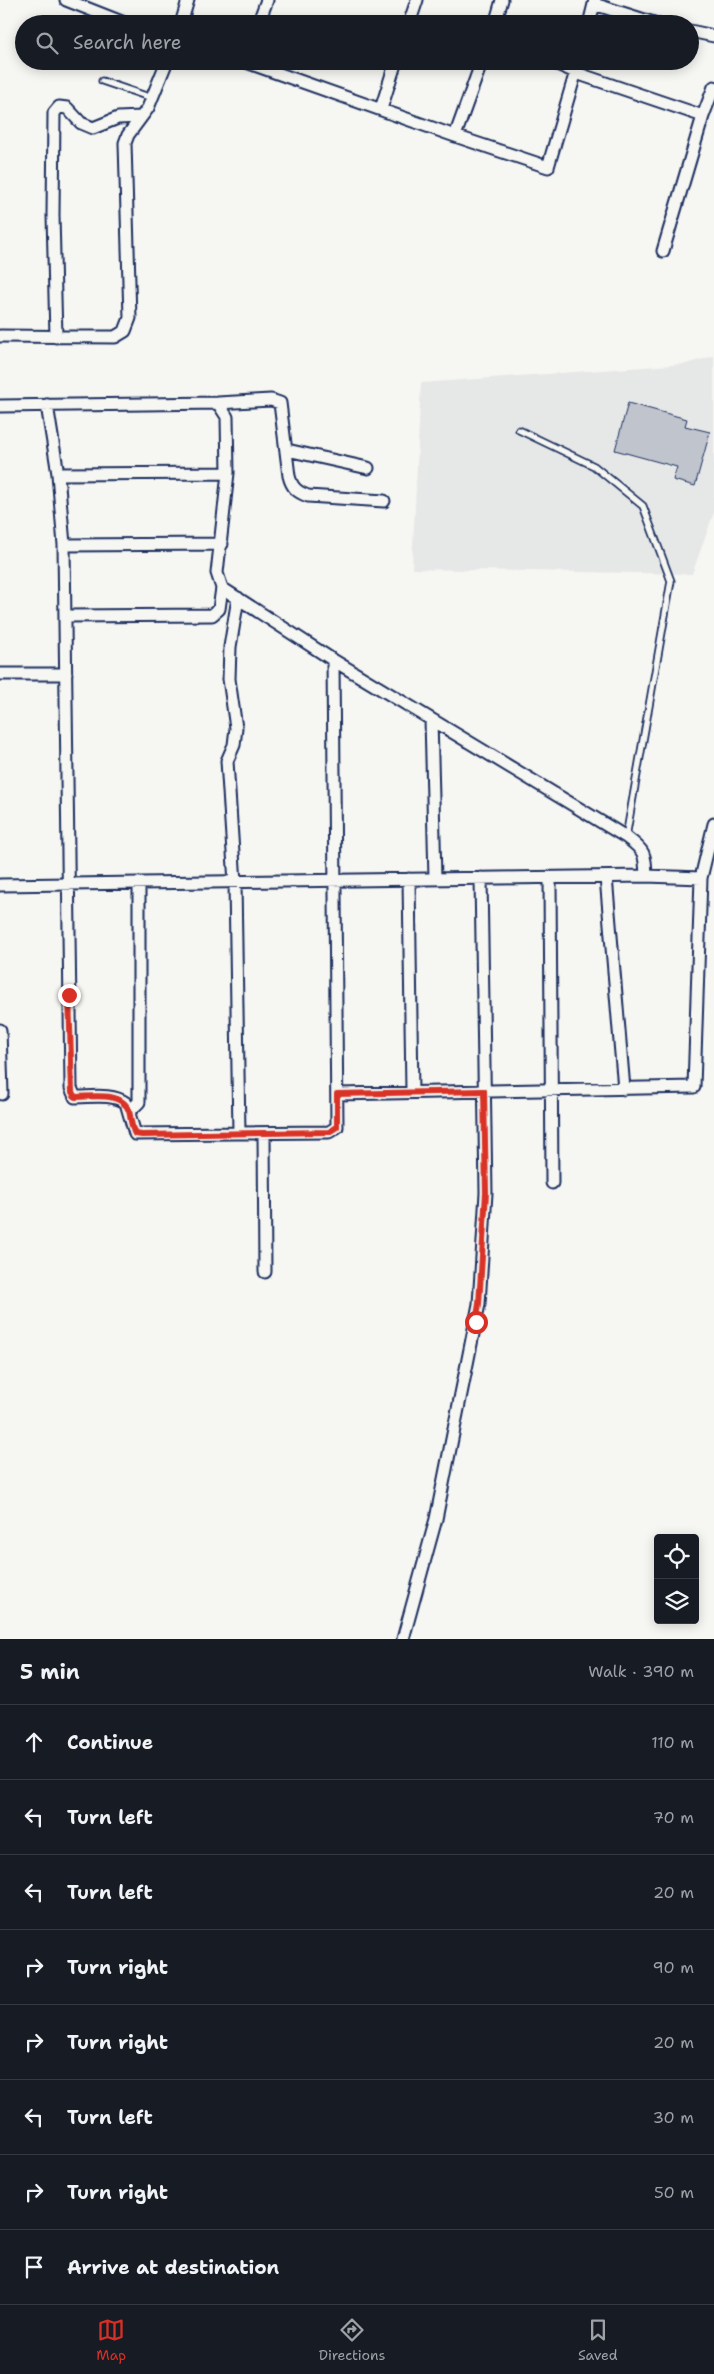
<!DOCTYPE html>
<meta charset="utf-8">
<style>
:root{--surface:#171b24;--page:#20242c;--text:#f1f3f6;--muted:#9ea1a6;--line:#363941;--accent:#d93025}
body{margin:0;font-family:"Shantell Sans",sans-serif;background:var(--page);color:var(--text)}
.controls{position:absolute;right:15px;bottom:15px;display:grid;overflow:hidden;border-radius:5px;box-shadow:0 2px 12px #0003}
.controls button{width:45px;height:45px;display:grid;place-items:center;padding:0;border:0;border-bottom:1px solid var(--line);background:var(--surface);color:var(--text);font:25px sans-serif}
.stop{position:absolute;width:15px;height:15px;margin:-11px;border:4px solid #d93025;border-radius:50%;background:#fff}
.stop.end{background:#d93025;border-color:#fff;box-shadow:0 1px 5px #0008}
.list{margin:0;padding:0;list-style:none}
h2{display:flex;justify-content:space-between;align-items:center;height:65px;margin:0;padding:0 20px;font-size:21px}
h2 small{font-size:16px;font-weight:400;color:var(--muted)}
.list li{display:grid;grid-template-columns:32px 1fr auto;gap:15px;align-items:center;box-sizing:border-box;height:75px;padding:0 20px;border-top:1px solid var(--line)}
.list b{display:block;font-size:19px;white-space:nowrap}
.list em{font-size:16px;font-style:normal;color:var(--muted)}
.icon{flex:none;width:28px;height:28px;fill:none;stroke:currentColor;stroke-width:2;stroke-linecap:round;stroke-linejoin:round}
.map{position:relative;flex:none;width:714px;height:1639px;overflow:hidden}
.search{position:absolute;background:var(--surface);box-shadow:0 2px 12px #0003;left:15px;right:15px;top:15px;height:55px;display:flex;align-items:center;gap:12px;box-sizing:border-box;padding:0 18px;border-radius:28px;color:var(--muted);font-size:19px}
.sheet{height:665px;background:var(--surface)}
nav{display:flex;justify-content:space-around;align-items:center;box-sizing:border-box;height:70px;border-top:1px solid var(--line);background:var(--surface);font-size:14px;color:var(--muted)}
nav a{display:grid;justify-items:center;gap:2px}
nav .on{color:var(--accent)}
.map>svg:first-child{display:block}
.built{fill:#e6e7e7}
.building{fill:#c0c4cd;stroke:#1b2f5e}
.lines{fill:none;stroke-linecap:round;stroke-linejoin:round}
.service-casing{stroke:#1b2f5e;stroke-width:9}
.minor-casing{stroke:#1b2f5e;stroke-width:15}
.service{stroke:#f6f6f2;stroke-width:5.5}
.minor{stroke:#f6f6f2;stroke-width:11}
.route{stroke:#d93025;stroke-width:6}
</style>
<div class="map">
<svg width="714" height="1639" viewBox="0 0 714 1639">
<rect width="100%" height="100%" fill="#f6f6f2"/>
<filter id="ink" filterUnits="userSpaceOnUse"><feTurbulence type="fractalNoise" baseFrequency=".02" numOctaves="2"/><feDisplacementMap in="SourceGraphic" scale="10" xChannelSelector="R" yChannelSelector="G"/><feConvolveMatrix kernelMatrix="1 2 1 2 8 2 1 2 1" color-interpolation-filters="sRGB"/></filter>
<g filter="url(#ink)">
<!-- built -->
<path class="built" d="M714 356V512L692 574 412 569 421 383 686 364Z"/>
<!-- building -->
<path class="building" d="M628 403 687 419 685 426 710 432 695 486 673 480 677 467 615 450Z"/>
<g class="lines">
<defs>
<path id="service" d="M102 81 152 98
M519 430 594 466 643 506 671 581 626 837"/>
<path id="minor" d="M66 0 127 24
M594 4 657 24
M181 24 188 0
M258 24 267 0
M409 24 417 0
M495 24 502 0
M589 24 595 0
M690 31 714 36
M243 61 455 136 482 61
M550 61 582 75 703 116 714 87
M381 109 396 61
M455 136 548 167 579 61
M663 251 703 116
M0 336 115 337 125 331 130 318 125 143 128 135 148 108 167 61
M56 337 53 215 54 113 59 107 67 108 81 123 93 128 118 118 141 117
M218 403 271 400 280 403 289 476C292 488 297 492 308 496L384 501
M47 405 58 474 64 545 71 1088 75 1097C91 1097 113 1093 126 1103L135 1134 329 1132 337 1127 333 660
M0 406 218 403 227 417 228 473 217 573 222 588 333 660 626 837C645 851 645 853 646 876
M287 450 368 468
M58 474 228 473
M64 545 222 544
M238 598 230 647 229 679 236 728 234 745 227 761 235 883 239 1133
M65 616 212 615 219 609 222 588
M0 674H66
M431 719 435 878
M606 877 624 1089
M409 879 412 1092
M550 879 552 1183
M0 885 646 876 701 878
M0 1030 2 1094
M337 1094 694 1087 701 878 714 824
M129 1112 139 1102V883
M264 1133 265 1272
M403 1639 436 1519 479 1304 486 1193 481 878"/>
</defs>
<!-- service casing -->
<use href="#service" class="service-casing"/>
<!-- minor casing -->
<use href="#minor" class="minor-casing"/>
<!-- service -->
<use href="#service" class="service"/>
<!-- minor -->
<use href="#minor" class="minor"/>
</g>
</g>
<g class="lines" filter="url(#ink)">
<!-- route -->
<path class="route" d="M69 995 72 1092 75 1097C92 1097 122 1091 129 1111 131 1118 131 1127 135 1134L142 1135 329 1132 337 1127V1094L484 1091 486 1193 479 1304 476 1322"/>
</g>
</svg>
<div class="controls">
<button><svg class="icon" aria-label="locate" viewBox="0 0 24 24"><circle cx="12" cy="12" r="6"/><path d="M12 2v4M12 18v4M2 12h4M18 12h4"/></svg></button>
<button><svg class="icon" aria-label="layers" viewBox="0 0 24 24"><path d="M12 4l9 5-9 5-9-5zM3 14l9 5 9-5"/></svg></button>
</div>
<div class="stop" style="left:476px;top:1322px"></div>
<div class="stop end" style="left:69px;top:995px"></div>
<div class="search"><svg class="icon" aria-label="search" viewBox="0 0 24 24"><circle cx="10" cy="10" r="6"/><path d="M15 15l6 6"/></svg>Search here</div>
</div>
<section class="sheet">
<h2>5 min<small>Walk · 390 m</small></h2>
<ul class="list">
<li><svg class="icon" aria-label="ahead" viewBox="0 0 24 24"><path d="M12 20V5M6 11l6-6 6 6"/></svg><div><b>Continue</b></div><em>110 m</em></li>
<li><svg class="icon" aria-label="left" viewBox="0 0 24 24"><path d="M17 20v-9H6M10 6l-5 5 5 5"/></svg><div><b>Turn left</b></div><em>70 m</em></li>
<li><svg class="icon" aria-label="left" viewBox="0 0 24 24"><path d="M17 20v-9H6M10 6l-5 5 5 5"/></svg><div><b>Turn left</b></div><em>20 m</em></li>
<li><svg class="icon" aria-label="right" viewBox="0 0 24 24"><path d="M7 20v-9h11M14 6l5 5-5 5"/></svg><div><b>Turn right</b></div><em>90 m</em></li>
<li><svg class="icon" aria-label="right" viewBox="0 0 24 24"><path d="M7 20v-9h11M14 6l5 5-5 5"/></svg><div><b>Turn right</b></div><em>20 m</em></li>
<li><svg class="icon" aria-label="left" viewBox="0 0 24 24"><path d="M17 20v-9H6M10 6l-5 5 5 5"/></svg><div><b>Turn left</b></div><em>30 m</em></li>
<li><svg class="icon" aria-label="right" viewBox="0 0 24 24"><path d="M7 20v-9h11M14 6l5 5-5 5"/></svg><div><b>Turn right</b></div><em>50 m</em></li>
<li><svg class="icon" aria-label="arrive" viewBox="0 0 24 24"><path d="M6 21V4h12l-3 4 3 4H6"/></svg><div><b>Arrive at destination</b></div></li>
</ul>
</section>
<nav>
<a class="on"><svg class="icon" aria-label="map" viewBox="0 0 24 24"><path d="M3 6l6-2 6 2 6-2v14l-6 2-6-2-6 2zM9 4v14M15 6v14"/></svg>Map</a>
<a><svg class="icon" aria-label="directions" viewBox="0 0 24 24"><path d="M12 3l9 9-9 9-9-9zM9 14v-3h6M13 9l2 2-2 2"/></svg>Directions</a>
<a><svg class="icon" aria-label="saved" viewBox="0 0 24 24"><path d="M7 4h10v16l-5-4-5 4z"/></svg>Saved</a>
</nav>
